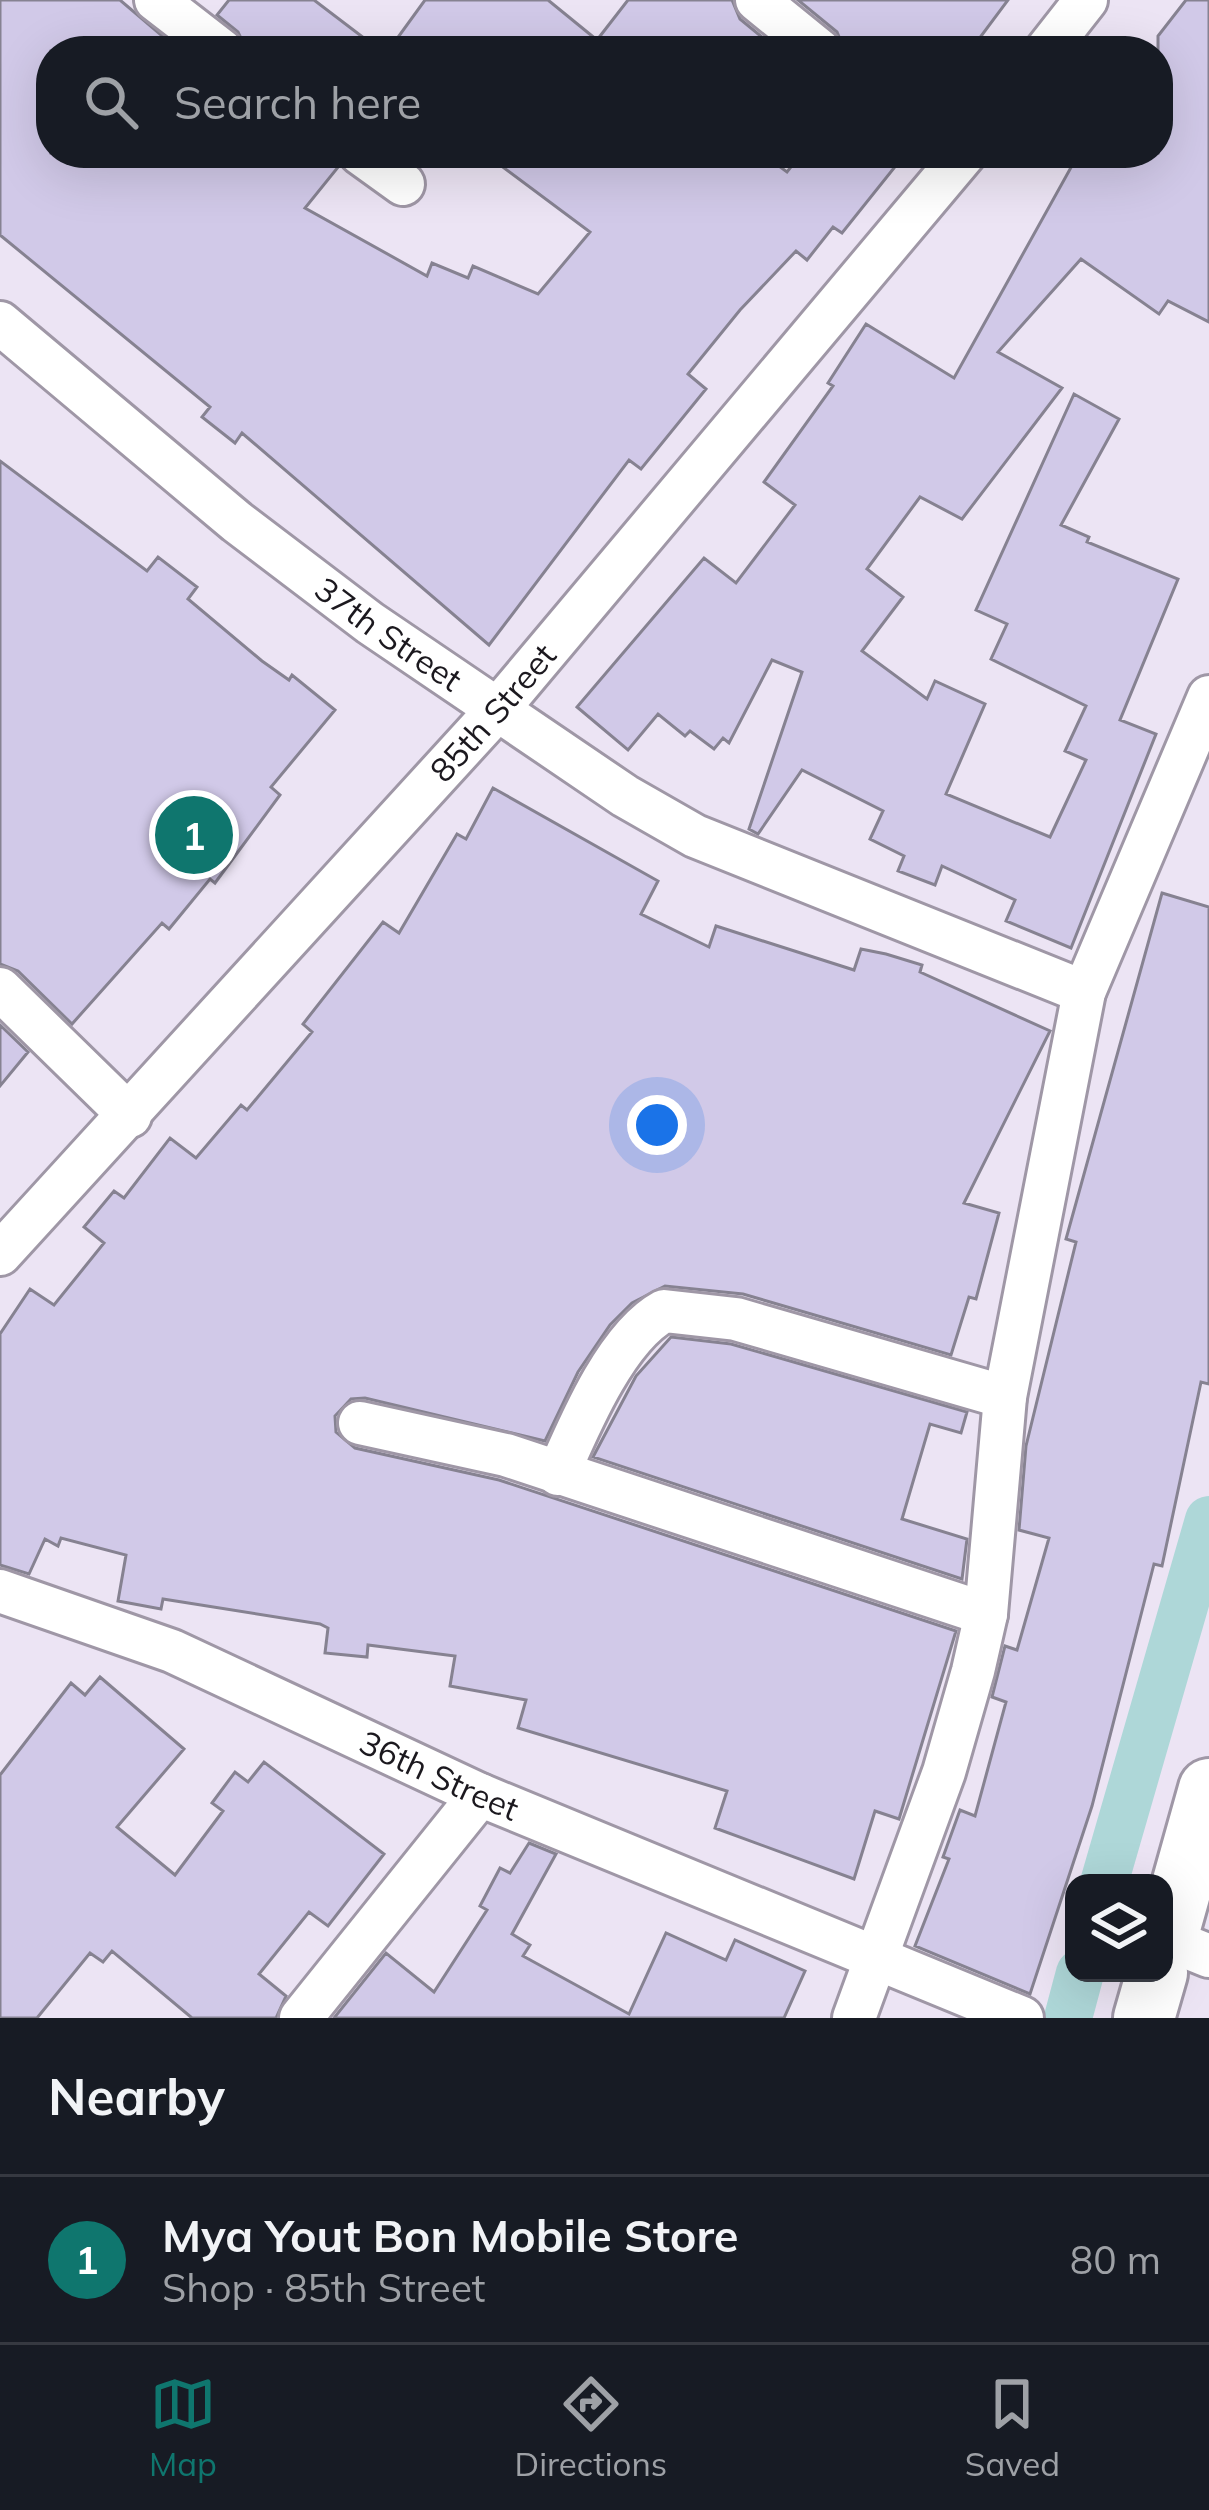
<!DOCTYPE html>
<meta charset="utf-8">
<style>
:root{--surface:#171b24;--page:#242831;--text:#f1f3f6;--muted:#9ea1a6;--line:#363941;--accent:#0f766e}
body{margin:0;font-family:Mulish,sans-serif;background:var(--page);color:var(--text)}
.controls{position:absolute;right:36px;bottom:36px;display:grid;overflow:hidden;border-radius:24px;box-shadow:0 12px 48px #0002}
.controls button{width:108px;height:108px;display:grid;place-items:center;padding:0;border:0;border-bottom:3px solid var(--line);background:var(--surface);color:var(--text);font:60px sans-serif}
.you{position:absolute;left:657px;top:1125px;width:42px;height:42px;margin:-30px;border:9px solid #fff;border-radius:50%;background:#1a73e8;box-shadow:0 0 0 18px #1a73e833}
.badge{display:grid;place-items:center;width:78px;height:78px;border-radius:50%;background:var(--accent);color:#fff;font-size:39px;font-weight:700}
.pin{position:absolute;translate:-50% -50%;border:6px solid #fff;box-shadow:0 3px 12px #0006}
.list{margin:0;padding:0;list-style:none}
h2{display:flex;justify-content:space-between;align-items:center;height:156px;margin:0;padding:0 48px;font-size:51px}
h2 small{font-size:39px;font-weight:400;color:var(--muted)}
.list li{display:grid;grid-template-columns:78px 1fr auto;gap:36px;align-items:center;box-sizing:border-box;height:168px;padding:0 48px;border-top:3px solid var(--line)}
.list b{display:block;font-size:45px;white-space:nowrap}
.list p{margin:0;font-size:39px;white-space:nowrap;color:var(--muted)}
.list em{font-size:39px;font-style:normal;color:var(--muted)}
.icon{flex:none;width:66px;height:66px;fill:none;stroke:currentColor;stroke-width:2;stroke-linecap:round;stroke-linejoin:round}
.map{position:relative;flex:none;width:1209px;height:2018px;overflow:hidden}
.search{position:absolute;background:var(--surface);box-shadow:0 12px 48px #0002;left:36px;right:36px;top:36px;height:132px;display:flex;align-items:center;gap:30px;box-sizing:border-box;padding:0 42px;border-radius:48px;color:var(--muted);font-size:45px}
.sheet{height:324px;background:var(--surface)}
nav{display:flex;justify-content:space-around;align-items:center;box-sizing:border-box;height:168px;border-top:3px solid var(--line);background:var(--surface);font-size:33px;color:var(--muted)}
nav a{display:grid;justify-items:center;gap:6px}
nav .on{color:var(--accent)}
.map>svg:first-child{display:block}
.lines{fill:none;stroke-linecap:round;stroke-linejoin:round}
.canal{stroke:#aed7d8;stroke-width:48}
.building{fill:#d1c9e8;stroke:#868291;stroke-width:3}
.street-casing{stroke:#9f97a6;stroke-width:48}
.secondary-casing{stroke:#9f97a6;stroke-width:66}
.street{stroke:#fff;stroke-width:42}
.secondary{stroke:#fff;stroke-width:60}
.labels{text-anchor:middle;stroke-width:12;stroke-linejoin:round;paint-order:stroke}
.street-label{font-size:33px;fill:#1b181e;stroke:#fff}
</style>
<div class="map">
<svg width="1209" height="2018" viewBox="0 0 1209 2018">
<rect width="100%" height="100%" fill="#ece4f4"/>
<g class="lines">
<!-- canal -->
<path class="canal" d="M1104 1883 1209 1520
M1068 2018 1080 1973"/>
</g>
<!-- building -->
<path class="building" d="M0 0H120L180 51H51V153H335L339 166 305 208 427 276 432 263 468 278 473 266 538 294 590 232 484 153H761L787 172 802 153H906L842 233 833 227 807 260 796 251 740 310 688 374 706 389 641 469 629 460 489 645 242 433 235 443 202 417 210 407 0 235Z
M229 0H314L381 51H247L238 32 217 15Z
M425 0H548L597 40 628 0H732L740 19 779 51H388Z
M798 0H1008L970 51H845L837 32Z
M1186 0H1209V322L1168 301 1159 314 1081 259 998 352 1062 388 962 519 920 497 867 569 903 597 862 651 927 699 935 681 985 704 946 794 1050 837 1086 760 1065 751 1086 706 991 659 1007 624 976 610 1074 394 1119 419 1061 525 1089 537 1087 542 1178 579 1120 720 1156 734 1071 948 1006 921 1015 900 942 866 935 885 898 871 904 856 870 839 883 811 802 770 758 834 749 829 802 672 772 660 729 743 723 738 714 749 690 731 685 736 658 714 628 750 577 707 704 558 736 583 795 505 764 482 833 386 828 383 866 324 954 378 1079 153H1158V36Z
M0 461 147 571 158 557 197 587 188 599 262 661 289 680 292 675 335 710 271 787 280 795 215 883 210 879 169 929 162 923 72 1024 18 971 0 964Z
M493 788 658 881 641 914 709 947 716 926 854 970 861 949 886 954 922 965 920 972 1050 1031 964 1203 999 1213 976 1299 969 1297 951 1355 743 1294 665 1286 632 1303 610 1325 578 1372 545 1441 365 1398 351 1399 335 1416 336 1432 355 1448 499 1480 956 1631 899 1819 875 1811 854 1879 715 1828 727 1791 518 1728 526 1700 450 1686 455 1656 368 1645 367 1657 325 1653 328 1628 320 1624 163 1599 161 1609 118 1601 126 1555 61 1538 58 1546 45 1539 29 1574 0 1565V1334L30 1289 54 1305 104 1243 84 1227 114 1191 124 1198 170 1138 196 1158 241 1105 247 1110 312 1032 303 1024 383 922 399 933 457 834 466 839Z
M1162 893 1209 907V1384L1201 1382 1162 1566 1154 1564 1092 1806 1030 1994 915 1946 949 1859 943 1857 960 1810 975 1816 1006 1702 992 1697 1005 1646 1017 1650 1049 1538 1019 1530 1026 1446 1076 1242 1066 1239Z
M0 1025 28 1052 0 1086Z
M671 1337 731 1344 967 1412 961 1433 930 1424 902 1519 967 1539 962 1579 593 1457 636 1376Z
M100 1677 184 1749 117 1827 175 1875 223 1811 212 1803 235 1772 248 1782 264 1762 384 1854 328 1926 309 1912 259 1974 286 1996 276 2018H192L112 1951 103 1962 90 1953 37 2018H0V1775L71 1683 85 1695Z
M529 1843 556 1854 512 1934 530 1945 523 1956 629 2014 666 1933 726 1960 735 1940 805 1971 784 2018H334L386 1953 434 1992 487 1910 480 1906 500 1868 510 1873Z"/>
<g class="lines">
<defs>
<g id="street">
<path d="M156 0 222 51"/>
<path d="M757 0 820 51"/>
<path d="M1046 51 1086 0"/>
<path d="M360 153 403 184"/>
<path id="s1" d="M0 323 237 522 370 623 625 796 695 836 1084 992"/>
<path d="M0 989 130 1116"/>
<path id="s2" d="M0 1254 497 710 965 153"/>
<path d="M360 1423 506 1455 986 1614"/>
<path d="M558 1474C579 1426 616 1337 664 1311L736 1319 1005 1397"/>
<path id="s3" d="M0 1591 172 1651 480 1795 1022 2018"/>
<path d="M1167 1939 1209 1956"/>
<path d="M301 2018 480 1795"/>
<path d="M854 2018 944 1772 973 1671 986 1614 1005 1397 1084 992 1209 697"/>
</g>
<path id="secondary" d="M1164 1949 1209 1789
M1144 2018 1157 1973"/>
</defs>
<!-- street casing -->
<use href="#street" class="street-casing"/>
<!-- secondary casing -->
<use href="#secondary" class="secondary-casing"/>
<!-- street -->
<use href="#street" class="street"/>
<!-- secondary -->
<use href="#secondary" class="secondary"/>
</g>
<g class="labels">
<!-- street labels -->
<g class="street-label">
<text dy="12" stroke="none"><textPath href="#s1" startOffset="498">37th Street</textPath></text>
<text dy="12" stroke="none"><textPath href="#s2" startOffset="732">85th Street</textPath></text>
<text dy="12" stroke="none"><textPath href="#s3" startOffset="477">36th Street</textPath></text>
</g>
</g>
</svg>
<div class="controls">
<button><svg class="icon" aria-label="layers" viewBox="0 0 24 24"><path d="M12 4l9 5-9 5-9-5zM3 14l9 5 9-5"/></svg></button>
</div>
<div class="you"></div>
<div class="pin badge" style="left:194px;top:835px">1</div>
<div class="search"><svg class="icon" aria-label="search" viewBox="0 0 24 24"><circle cx="10" cy="10" r="6"/><path d="M15 15l6 6"/></svg>Search here</div>
</div>
<section class="sheet">
<h2>Nearby<small></small></h2>
<ul class="list">
<li><span class="badge">1</span><div><b>Mya Yout Bon Mobile Store</b><p>Shop · 85th Street</p></div><em>80 m</em></li>
</ul>
</section>
<nav>
<a class="on"><svg class="icon" aria-label="map" viewBox="0 0 24 24"><path d="M3 6l6-2 6 2 6-2v14l-6 2-6-2-6 2zM9 4v14M15 6v14"/></svg>Map</a>
<a><svg class="icon" aria-label="directions" viewBox="0 0 24 24"><path d="M12 3l9 9-9 9-9-9zM9 14v-3h6M13 9l2 2-2 2"/></svg>Directions</a>
<a><svg class="icon" aria-label="saved" viewBox="0 0 24 24"><path d="M7 4h10v16l-5-4-5 4z"/></svg>Saved</a>
</nav>
